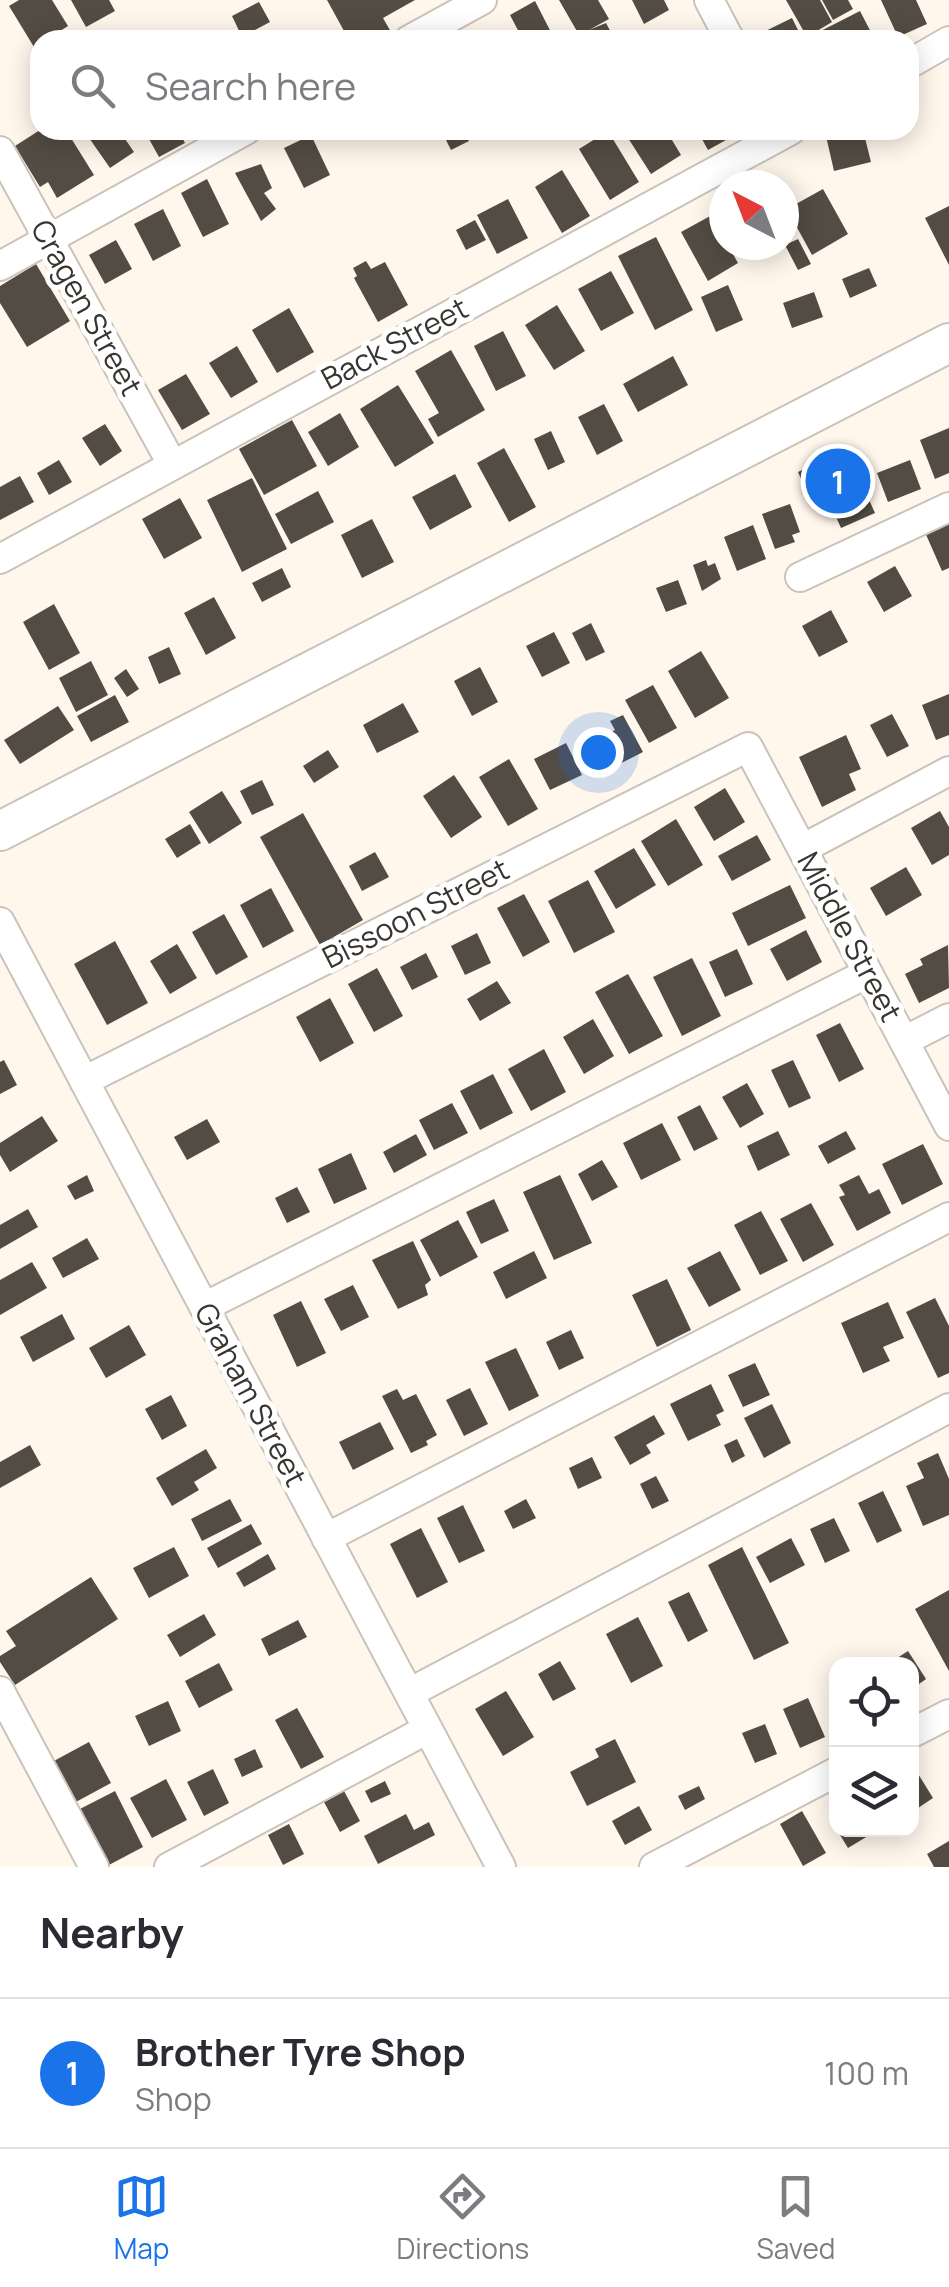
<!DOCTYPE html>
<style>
:root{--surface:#fff;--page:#f2f2f3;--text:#2b2b33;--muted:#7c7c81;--line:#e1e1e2;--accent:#1a73e8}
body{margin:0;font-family:Manrope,sans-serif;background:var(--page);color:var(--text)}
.controls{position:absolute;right:30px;bottom:30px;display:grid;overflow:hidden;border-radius:20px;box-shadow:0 5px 25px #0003}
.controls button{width:90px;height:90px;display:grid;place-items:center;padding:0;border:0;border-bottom:2px solid var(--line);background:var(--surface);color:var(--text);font:50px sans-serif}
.compass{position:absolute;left:709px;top:170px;width:90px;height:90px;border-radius:50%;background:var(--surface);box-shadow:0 5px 25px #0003;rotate:318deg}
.you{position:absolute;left:598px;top:752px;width:35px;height:35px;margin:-25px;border:8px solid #fff;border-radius:50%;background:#1a73e8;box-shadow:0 0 0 15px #1a73e833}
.badge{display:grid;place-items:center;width:65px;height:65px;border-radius:50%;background:var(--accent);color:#fff;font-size:32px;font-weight:700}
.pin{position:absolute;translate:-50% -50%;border:5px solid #fff;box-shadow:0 2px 10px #0006}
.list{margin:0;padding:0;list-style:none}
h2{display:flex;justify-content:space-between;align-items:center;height:130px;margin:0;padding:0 40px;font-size:42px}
h2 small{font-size:32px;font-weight:400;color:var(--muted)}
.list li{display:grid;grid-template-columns:65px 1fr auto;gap:30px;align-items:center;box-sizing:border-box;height:150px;padding:0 40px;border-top:2px solid var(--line)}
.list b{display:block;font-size:38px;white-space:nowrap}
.list p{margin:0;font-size:32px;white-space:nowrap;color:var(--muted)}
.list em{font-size:32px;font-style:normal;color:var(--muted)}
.icon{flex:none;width:55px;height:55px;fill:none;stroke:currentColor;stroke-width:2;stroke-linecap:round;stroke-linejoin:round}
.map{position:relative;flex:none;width:949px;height:1867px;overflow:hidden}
.search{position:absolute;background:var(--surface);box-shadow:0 5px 25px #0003;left:30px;right:30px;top:30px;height:110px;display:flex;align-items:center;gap:25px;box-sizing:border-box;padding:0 35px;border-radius:30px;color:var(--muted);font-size:38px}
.sheet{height:280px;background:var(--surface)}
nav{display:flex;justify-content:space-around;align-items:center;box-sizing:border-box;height:140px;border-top:2px solid var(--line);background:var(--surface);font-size:28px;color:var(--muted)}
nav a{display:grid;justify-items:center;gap:5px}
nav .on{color:var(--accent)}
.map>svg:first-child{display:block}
.building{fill:#534c44}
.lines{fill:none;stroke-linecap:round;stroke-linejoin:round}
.street-casing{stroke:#cbc3ba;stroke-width:32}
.secondary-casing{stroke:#cbc3ba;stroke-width:42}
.street{stroke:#fff;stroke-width:28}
.secondary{stroke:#fff;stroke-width:38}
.labels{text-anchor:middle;stroke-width:10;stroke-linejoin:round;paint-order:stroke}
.street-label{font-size:30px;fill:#383531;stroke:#fff}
</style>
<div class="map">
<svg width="949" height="1867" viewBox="0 0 949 1867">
<rect width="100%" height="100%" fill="#fff6ec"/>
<!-- building -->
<path class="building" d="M19 0H52L68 26 46 40H40L34 47 9 6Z
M71 0H109L115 11 86 27Z
M327 0H415L383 18 391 32 376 40H349Z
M559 0H598L609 19 589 30 606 23 615 40H582Z
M632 0H664L669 10 644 24Z
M786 0H820L832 22 807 37Z
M822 0H848L853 9 833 20Z
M881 0H916L927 24 898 37Z
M535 1 555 40H523L510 15Z
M259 2 270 22 242 37 232 16Z
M860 11 875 40H811L809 37Z
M792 18 803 40H747Z
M40 130H66L94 175 57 198 48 182 40 187 15 146Z
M95 130H119L134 152 110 168 87 135Z
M144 130H178L185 143 159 157Z
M441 130H464L469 141 451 150Z
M639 130H666L681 155 651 174 628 138Z
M697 130H744L708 150Z
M850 130H863L871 162 834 171 826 136Z
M608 131 639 182 610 200 579 149Z
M311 135 330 175 304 188 284 148Z
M261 164 272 188 264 193 276 209 261 221 235 173Z
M562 170 590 216 562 233 535 187Z
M207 179 229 224 203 237 181 193Z
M823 189 848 234 812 255 787 209Z
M508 199 528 238 497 254 477 215Z
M949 206V265L925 218Z
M163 209 181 246 153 261 134 224Z
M712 215 724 237V245H728L738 263 708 281 681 232Z
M475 220 486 240 466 250 456 230Z
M656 237 693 310 655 330 618 256Z
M798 239 811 264 798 270 785 245Z
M116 240 132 269 105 284 89 255Z
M366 261 371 269 385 262 408 305 378 322 354 278 357 276 353 268Z
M36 264 70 321 27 347 0 303V286Z
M869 268 877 286 850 298 842 279Z
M611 271 634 313 601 331 578 289Z
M728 285 743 320 716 332 701 297Z
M814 292 823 317 792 328 783 303Z
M557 305 585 351 554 370 525 325Z
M289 308 314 352 277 373 252 330Z
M503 331 526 376 496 391 474 346Z
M237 346 258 382 231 398 209 363Z
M451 350 485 410 438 437 428 419 439 413 415 371Z
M673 356 688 385 638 412 623 384Z
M186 374 210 414 182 430 158 390Z
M398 385 434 443 395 467 360 409Z
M604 404 623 441 597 455 578 417Z
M340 413 359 447 328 466 308 432Z
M292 420 317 466 264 495 239 449Z
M105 424 122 451 100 466 82 438Z
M949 428V473L935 479 920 440Z
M551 431 565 462 548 470 534 439Z
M504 448 536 507 509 522 477 463Z
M828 458 834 473 853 464 875 513 841 528 826 495 811 501 798 472Z
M59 460 72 482 49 495 37 473Z
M910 460 921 489 888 502 877 473Z
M455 474 472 507 430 530 412 497Z
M20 476 34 502 0 520V487Z
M252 478 287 549 242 572 207 500Z
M318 491 334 522 291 544 275 514Z
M180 498 202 538 164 559 142 519Z
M790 504 800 532 792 535 795 542 775 549 762 514Z
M372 519 394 562 362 578 341 535Z
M949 519V568L942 571 924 530Z
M753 525 766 559 737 571 724 537Z
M706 560 708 566 715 563 721 579 702 591 693 565Z
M895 566 912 596 884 612 867 582Z
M282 568 291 587 262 602 252 583Z
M678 580 687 604 666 612 656 588Z
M214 597 236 638 206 655 184 613Z
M54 604 80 653 49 670 23 622Z
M831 610 848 642 819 657 802 626Z
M591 623 605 652 586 661 572 633Z
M554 632 570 663 542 677 526 646Z
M169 647 181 674 159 684 148 657Z
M701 651 729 698 695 718 668 671Z
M91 661 108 695 76 712 59 678Z
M480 667 498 702 472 716 454 681Z
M126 669 139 689 127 697 114 678Z
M653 685 677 728 649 743 625 700Z
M949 694V735L936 740 922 705Z
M115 695 129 722 91 742 77 716Z
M403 703 419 732 377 753 363 725Z
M58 706 74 730 20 764 4 740Z
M892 714 909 746 887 757 870 725Z
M623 715 643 752 606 771 591 742 615 730 610 721Z
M846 735 861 769 849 774 856 790 822 807 799 757Z
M566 743 582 775 550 790 534 759Z
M328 750 339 767 314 783 303 766Z
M509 759 538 809 508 826 479 777Z
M454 775 482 817 451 838 423 796Z
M262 780 274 805 252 815 240 791Z
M725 788 745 822 714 841 694 807Z
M222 791 242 823 209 844 189 812Z
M940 811 949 827V855L932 865 911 828Z
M303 813 363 920 320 945 260 837Z
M676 819 703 865 668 886 641 841Z
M190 824 201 843 177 858 165 839Z
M757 835 771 860 732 881 718 856Z
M634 848 656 885 616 909 594 871Z
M375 852 389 877 362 891 349 866Z
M906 867 922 895 886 916 870 888Z
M588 880 615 932 574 953 548 901Z
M790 885 806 918 748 946 732 913Z
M271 888 294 931 263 948 240 905Z
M524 894 550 942 523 957 497 908Z
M224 914 248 957 216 975 192 932Z
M806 930 822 962 787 981 770 949Z
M477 933 491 963 465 975 451 946Z
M115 941 148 1003 107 1025 74 964Z
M177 944 197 978 170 994 150 961Z
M948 945 949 988 919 1003 905 974 923 965 920 959Z
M737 949 753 984 725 997 709 962Z
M426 953 438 977 412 990 400 967Z
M692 958 721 1016 682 1036 653 977Z
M377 968 403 1016 374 1032 348 984Z
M628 974 663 1036 629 1054 595 992Z
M497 981 511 1003 480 1021 467 999Z
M330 998 354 1043 320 1062 296 1017Z
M593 1019 614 1056 584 1074 563 1037Z
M840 1023 864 1069 839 1082 816 1035Z
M544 1049 566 1092 531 1111 508 1069Z
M4 1060 17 1085 0 1094V1062Z
M793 1060 811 1098 789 1108 771 1070Z
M493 1074 513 1113 480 1130 460 1091Z
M747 1083 764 1114 740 1128 722 1097Z
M452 1103 468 1133 434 1150 419 1120Z
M700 1105 718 1139 694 1151 677 1117Z
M42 1116 58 1141 10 1172 0 1155V1143Z
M207 1119 220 1142 187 1160 174 1137Z
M662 1123 681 1160 641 1180 623 1143Z
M778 1131 790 1155 758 1171 747 1146Z
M846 1131 856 1149 828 1164 818 1146Z
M416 1134 427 1155 394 1173 383 1152Z
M923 1144 943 1184 902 1205 882 1164Z
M351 1153 367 1189 334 1204 318 1169Z
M602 1160 618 1187 592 1201 578 1174Z
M87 1175 94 1191 75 1200 67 1186Z
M560 1175 592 1243 554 1260 523 1192Z
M859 1175 869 1194 879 1189 891 1213 857 1231 839 1197 845 1195 839 1185Z
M297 1187 310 1212 287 1223 275 1198Z
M494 1199 509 1231 481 1244 466 1212Z
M811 1203 834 1245 803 1262 780 1219Z
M28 1209 38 1227 0 1249V1225Z
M761 1211 788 1261 760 1275 734 1225Z
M458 1220 478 1257 440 1277 420 1240Z
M87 1238 99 1259 63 1278 52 1258Z
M413 1241 431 1280 425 1285 428 1295 398 1309 372 1260Z
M534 1251 547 1278 506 1299 493 1272Z
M720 1251 741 1290 709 1307 687 1268Z
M32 1262 47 1288 0 1315V1280Z
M667 1279 691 1330 657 1347 632 1295Z
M353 1285 369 1317 341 1331 324 1299Z
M935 1298 949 1326V1373L938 1378 906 1312Z
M301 1301 326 1353 297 1367 273 1315Z
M888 1302 904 1338 883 1347 890 1361 863 1373 841 1323Z
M62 1314 75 1339 33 1362 20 1337Z
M129 1325 146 1355 106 1378 89 1348Z
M571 1330 584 1358 559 1370 546 1342Z
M516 1348 539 1396 509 1411 485 1362Z
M755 1363 770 1395 743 1407 728 1375Z
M711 1384 724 1411 716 1415 721 1425 688 1441 670 1404Z
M470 1388 488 1424 464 1436 446 1400Z
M397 1389 403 1400 416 1394 437 1435 426 1441 428 1445 411 1453 382 1396Z
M171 1395 187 1426 162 1440 145 1409Z
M772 1404 791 1443 764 1458 744 1418Z
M654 1415 665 1434 646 1445 651 1453 630 1465 614 1437Z
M380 1422 394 1449 353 1470 339 1442Z
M737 1439 745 1456 732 1463 724 1445Z
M30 1445 41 1465 0 1488V1462Z
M206 1449 217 1468 194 1482 199 1490 172 1506 156 1478Z
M938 1453 949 1479V1515L923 1526 906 1486 924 1478 917 1463Z
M592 1457 602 1478 578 1489 569 1468Z
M656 1476 669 1501 652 1509 640 1484Z
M883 1491 902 1531 877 1543 858 1503Z
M230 1499 242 1521 202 1541 191 1519Z
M526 1499 536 1518 513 1529 504 1511Z
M463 1505 485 1551 459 1563 437 1518Z
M834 1518 850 1551 825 1563 810 1529Z
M251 1524 262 1544 218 1568 207 1548Z
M421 1528 448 1582 417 1598 390 1544Z
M791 1538 805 1565 770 1583 756 1557Z
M174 1547 189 1576 149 1598 133 1568Z
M742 1547 789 1643 754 1660 708 1565Z
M268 1554 276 1569 244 1587 236 1573Z
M91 1577 118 1619 15 1685 0 1662V1656L16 1646 6 1631Z
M949 1590V1671L915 1609Z
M689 1592 708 1631 688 1642 668 1602Z
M204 1614 216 1635 180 1657 167 1635Z
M638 1617 663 1666 631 1683 606 1634Z
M298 1620 307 1637 269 1656 261 1639Z
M908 1651 926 1679 912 1689V1664H888Z
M560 1661 576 1689 553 1701 538 1674Z
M219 1663 233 1690 199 1708 185 1681Z
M506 1691 534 1737 503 1756 475 1709Z
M808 1698 825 1737 800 1748 783 1709Z
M168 1701 181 1731 149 1746 135 1716Z
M297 1708 324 1757 301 1769 275 1720Z
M765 1724 777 1754 755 1763 742 1733Z
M615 1739 636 1782 587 1806 570 1772 599 1757 595 1749Z
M89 1742 111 1783 74 1803 52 1762Z
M255 1749 263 1767 242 1777 234 1759Z
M912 1764 933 1798 912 1812Z
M213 1769 229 1803 204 1816 187 1782Z
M166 1779 187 1820 152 1838 130 1798Z
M385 1781 391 1794 371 1803 365 1791Z
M699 1786 705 1799 685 1810 678 1796Z
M115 1791 143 1847 107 1866 78 1810Z
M344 1791 360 1821 340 1832 324 1802Z
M639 1806 652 1830 625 1845 612 1821Z
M802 1811 826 1853 803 1866 780 1824Z
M406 1814 414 1830 429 1822 435 1835 378 1864 364 1836Z
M289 1824 304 1854 283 1865 268 1835Z
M837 1830H871L873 1833 848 1848Z
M949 1841V1867H934L927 1854Z"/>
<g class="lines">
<defs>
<path id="street" d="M709 0 730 40
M409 40 482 0
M909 64 949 41
M0 151 172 464
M0 266 246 130
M0 559 791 130
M800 577 949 507
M802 849 949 771
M0 922 501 1867
M904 1041 949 1018
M84 1081 748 747 949 1126
M204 1307 868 973
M326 1538 949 1217
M0 1691 94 1867
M409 1693 949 1408
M912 1733 949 1714
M169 1867 428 1729
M654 1867 836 1772"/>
<path id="secondary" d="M0 831 949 343"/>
</defs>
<!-- street casing -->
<use href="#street" class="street-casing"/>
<!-- secondary casing -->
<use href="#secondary" class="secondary-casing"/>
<!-- street -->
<use href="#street" class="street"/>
<!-- secondary -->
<use href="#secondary" class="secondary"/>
</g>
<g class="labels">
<!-- street labels -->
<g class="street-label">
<text transform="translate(86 308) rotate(61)" y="10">Cragen Street</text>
<text transform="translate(395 344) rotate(-28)" y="10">Back Street</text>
<text transform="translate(416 914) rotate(-27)" y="10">Bissoon Street</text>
<text transform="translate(849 937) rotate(62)" y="10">Middle Street</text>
<text transform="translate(250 1395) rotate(62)" y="10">Graham Street</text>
</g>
</g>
</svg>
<div class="controls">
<button><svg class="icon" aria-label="locate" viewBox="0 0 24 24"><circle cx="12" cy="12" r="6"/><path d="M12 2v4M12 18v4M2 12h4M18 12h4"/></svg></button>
<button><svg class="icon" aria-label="layers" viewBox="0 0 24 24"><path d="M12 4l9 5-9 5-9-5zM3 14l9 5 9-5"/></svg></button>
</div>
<svg class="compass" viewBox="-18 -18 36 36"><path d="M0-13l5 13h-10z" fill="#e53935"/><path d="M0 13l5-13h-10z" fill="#7c7c81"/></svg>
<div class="you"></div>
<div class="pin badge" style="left:838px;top:481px">1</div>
<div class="search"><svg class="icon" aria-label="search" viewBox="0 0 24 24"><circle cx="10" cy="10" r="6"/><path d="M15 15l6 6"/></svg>Search here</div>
</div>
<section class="sheet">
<h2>Nearby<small></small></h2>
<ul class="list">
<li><span class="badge">1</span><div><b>Brother Tyre Shop</b><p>Shop</p></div><em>100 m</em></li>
</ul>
</section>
<nav>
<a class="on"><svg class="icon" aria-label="map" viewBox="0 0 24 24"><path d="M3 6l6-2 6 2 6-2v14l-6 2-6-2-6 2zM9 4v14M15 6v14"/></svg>Map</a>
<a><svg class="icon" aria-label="directions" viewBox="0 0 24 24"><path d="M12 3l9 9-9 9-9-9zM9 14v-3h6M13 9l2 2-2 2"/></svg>Directions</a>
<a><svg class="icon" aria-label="saved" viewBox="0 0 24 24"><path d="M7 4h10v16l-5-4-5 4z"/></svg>Saved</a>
</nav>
